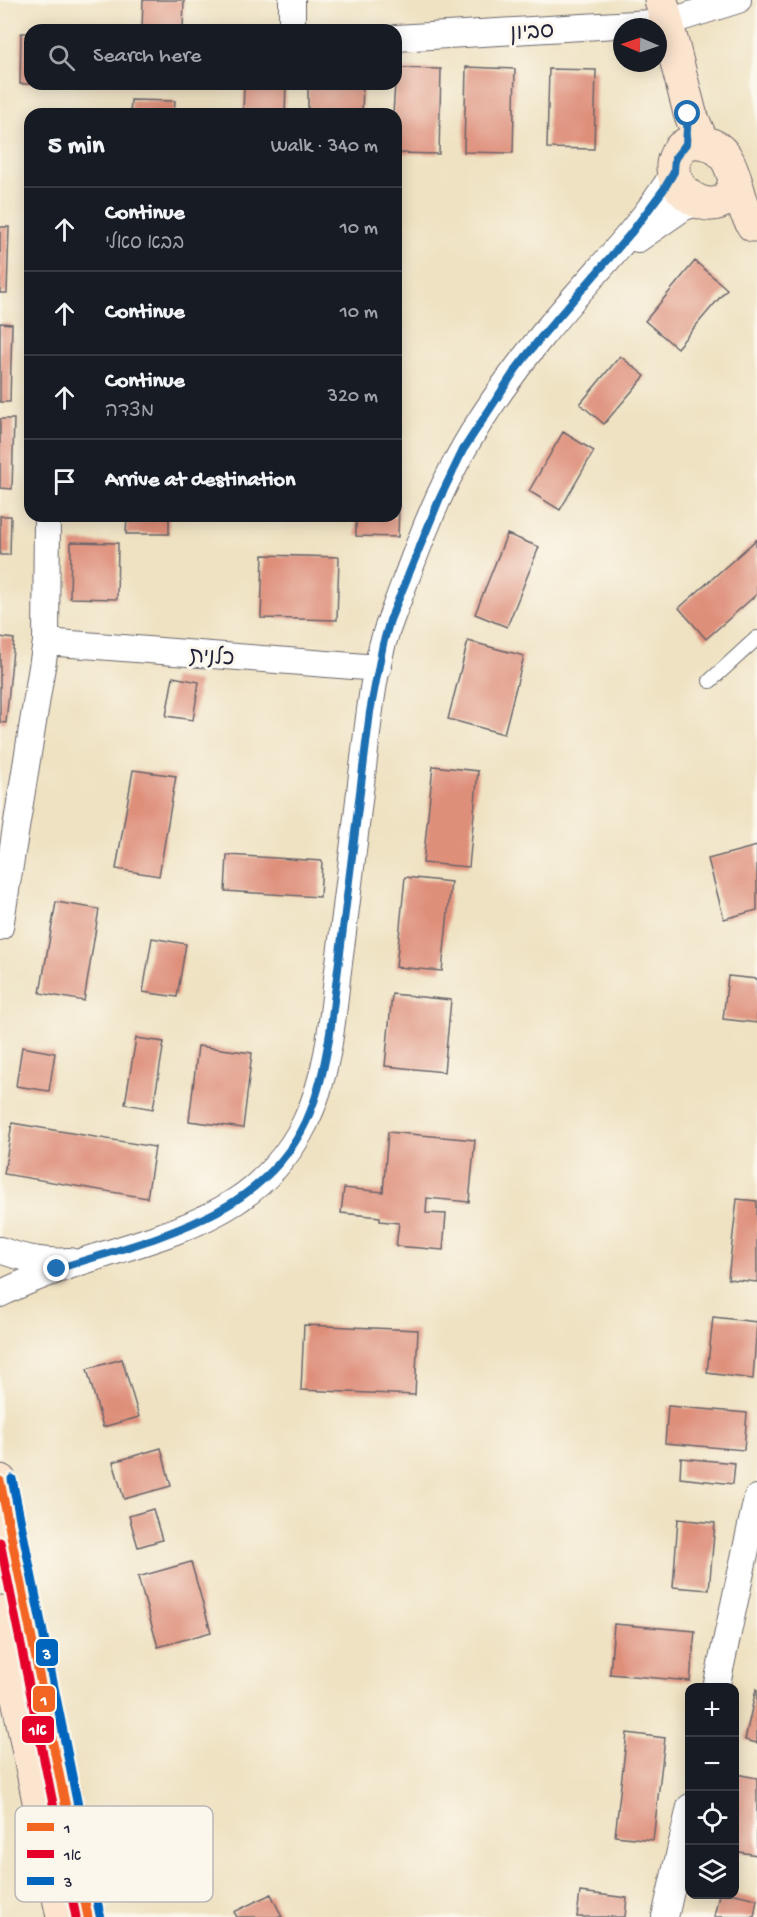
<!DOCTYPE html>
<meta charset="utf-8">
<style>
:root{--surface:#171b24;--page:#20242c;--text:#f1f3f6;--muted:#9ea1a6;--line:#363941}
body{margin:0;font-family:"Gochi Hand","Playpen Sans Hebrew",sans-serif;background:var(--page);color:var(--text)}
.controls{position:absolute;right:18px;bottom:18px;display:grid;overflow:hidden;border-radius:12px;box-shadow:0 3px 15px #0003}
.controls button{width:54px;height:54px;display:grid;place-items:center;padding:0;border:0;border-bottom:2px solid var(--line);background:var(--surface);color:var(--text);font:30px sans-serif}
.compass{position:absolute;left:613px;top:18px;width:54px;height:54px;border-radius:50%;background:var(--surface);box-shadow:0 3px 15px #0003;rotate:272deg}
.stop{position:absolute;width:18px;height:18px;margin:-14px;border:4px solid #1f6fb2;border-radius:50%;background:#fff}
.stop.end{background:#1f6fb2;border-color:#fff;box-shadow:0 2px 6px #0008}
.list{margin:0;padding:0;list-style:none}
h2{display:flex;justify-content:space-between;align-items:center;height:78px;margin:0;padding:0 24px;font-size:26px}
h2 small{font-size:20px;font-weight:400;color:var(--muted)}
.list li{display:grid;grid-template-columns:39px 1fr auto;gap:18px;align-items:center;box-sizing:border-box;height:84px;padding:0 24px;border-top:2px solid var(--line)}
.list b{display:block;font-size:22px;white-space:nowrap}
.list p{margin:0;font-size:20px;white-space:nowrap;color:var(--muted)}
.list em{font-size:20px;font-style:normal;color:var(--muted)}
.icon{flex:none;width:33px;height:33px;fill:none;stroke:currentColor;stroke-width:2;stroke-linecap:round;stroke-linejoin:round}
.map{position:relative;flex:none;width:757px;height:1917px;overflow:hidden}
.search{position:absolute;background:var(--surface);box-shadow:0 3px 15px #0003;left:24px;top:24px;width:378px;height:66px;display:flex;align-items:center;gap:15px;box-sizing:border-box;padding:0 21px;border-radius:18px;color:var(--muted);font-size:22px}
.panel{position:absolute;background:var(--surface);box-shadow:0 3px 15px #0003;left:24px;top:108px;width:378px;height:414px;border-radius:18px}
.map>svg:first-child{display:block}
.building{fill:#de8f7a}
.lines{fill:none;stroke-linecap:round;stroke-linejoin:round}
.lane-casing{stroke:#6a656a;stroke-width:16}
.street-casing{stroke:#6a656a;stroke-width:28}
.secondary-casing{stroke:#6a656a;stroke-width:35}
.lane{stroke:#fff;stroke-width:14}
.street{stroke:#fff;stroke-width:26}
.secondary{stroke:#fce5cf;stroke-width:33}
.bus-1-casing{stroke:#fbf7ec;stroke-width:14}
.bus-2-casing{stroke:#fbf7ec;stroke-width:14}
.bus-3-casing{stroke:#fbf7ec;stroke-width:14}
.bus-1{stroke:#f26522;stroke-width:9}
.bus-2{stroke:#e4002b;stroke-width:9}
.bus-3{stroke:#0065bd;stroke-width:9}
.route{stroke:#1f6fb2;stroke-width:8}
.labels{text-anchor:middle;stroke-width:6;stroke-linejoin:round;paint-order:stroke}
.street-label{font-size:22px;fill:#22223b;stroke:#fbf7ec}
.key{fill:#fbf7ec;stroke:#bab7b7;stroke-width:1.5}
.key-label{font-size:16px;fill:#22223b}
.line-badge{stroke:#fbf7ec;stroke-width:2}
.badge-label{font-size:16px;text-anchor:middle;font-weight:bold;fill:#fff}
</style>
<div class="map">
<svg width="757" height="1917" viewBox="0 0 757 1917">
<rect width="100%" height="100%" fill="#fbf7ec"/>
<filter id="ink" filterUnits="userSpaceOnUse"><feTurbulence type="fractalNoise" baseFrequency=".0167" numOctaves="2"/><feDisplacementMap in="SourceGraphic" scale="12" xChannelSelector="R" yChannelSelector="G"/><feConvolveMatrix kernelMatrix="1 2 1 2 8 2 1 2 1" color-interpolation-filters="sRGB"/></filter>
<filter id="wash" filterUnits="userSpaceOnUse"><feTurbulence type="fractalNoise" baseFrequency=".008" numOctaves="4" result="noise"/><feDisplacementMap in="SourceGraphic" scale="24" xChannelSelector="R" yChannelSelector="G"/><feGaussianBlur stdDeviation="1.35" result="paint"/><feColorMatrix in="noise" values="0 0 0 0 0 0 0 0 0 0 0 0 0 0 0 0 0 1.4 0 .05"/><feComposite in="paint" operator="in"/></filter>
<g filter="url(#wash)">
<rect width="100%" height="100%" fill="#efe2c2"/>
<g id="blocks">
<!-- building -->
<path class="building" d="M143 0H184L183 30H142Z
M21 33H30V84H20Z
M466 67 515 69 513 153 464 152Z
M396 68 441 69 439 154 396 153V114H393Z
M549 69 596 70 594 149 547 148Z
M244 84H286L285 114H243Z
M308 84H363L362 114H308Z
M131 100 175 101 174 114H130Z
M0 227H9L7 293H0Z
M695 261 727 289 677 348 645 321Z
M0 323 12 324 10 402H0Z
M620 356 645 376 604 424 580 404Z
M0 419H14L12 489 0 488Z
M563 432 594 451 560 510 529 491Z
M396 505H399L398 537 356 536V519L324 518V516H396Z
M0 516H11L10 555H0Z
M127 516H169V534H126Z
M507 534 539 547 507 627 475 614Z
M756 540 757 594 706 639 679 608Z
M71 542 118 543 117 599 70 598Z
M263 555 339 557 337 620 261 618Z
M0 637 14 639 6 723 0 722Z
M468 641 524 656 504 734 448 719Z
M173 677 199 682 193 720 166 716Z
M433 766 478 771 469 867 423 863Z
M133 770 176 776 159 876 116 869Z
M757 846V910L724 919 708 859Z
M227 855 322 861 320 897 225 891Z
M405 877 451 882 442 971 396 967Z
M56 902 99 909 84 1001 40 993Z
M152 938 186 944 177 997 143 992Z
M728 976 757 979V1023L723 1019Z
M392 994 451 1000 444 1072 385 1066Z
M136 1038 164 1042 153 1109 125 1104Z
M198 1046 252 1053 243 1128 189 1121Z
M22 1047 55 1053 49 1091 16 1086Z
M12 1123 155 1147 147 1198 4 1174Z
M388 1132 475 1140 469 1202 427 1198 426 1213 446 1214 443 1250 396 1246 399 1223 380 1221V1217L341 1213 344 1188 383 1192Z
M737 1199 757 1201V1282L728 1279Z
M713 1317 757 1322 753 1379 707 1373Z
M304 1325 418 1330 415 1395 301 1390Z
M122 1359 139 1417 103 1427 87 1369Z
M668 1406 747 1413 744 1450 665 1443Z
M161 1448 171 1486 124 1499 113 1462Z
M681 1458 735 1463 733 1484 680 1478Z
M153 1509 162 1540 138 1547 129 1516Z
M678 1519 715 1523 709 1590 673 1587Z
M191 1562 211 1632 158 1647 138 1577Z
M614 1624 695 1631 690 1681 610 1674Z
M756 1689 757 1690V1743L745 1740Z
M627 1733 665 1738 653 1840 615 1836Z
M736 1774 757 1778V1855L734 1851Z
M580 1892 627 1898 625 1917H577Z
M271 1894 282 1917H237L234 1912Z
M719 1894H735L757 1899 754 1917H714Z"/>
</g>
</g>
<g filter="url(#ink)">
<use href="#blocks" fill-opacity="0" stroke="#6a656a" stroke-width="1.5"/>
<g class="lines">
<defs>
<path id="lane" d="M710 681 757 638"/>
<path id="street" d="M292 0V30
M396 38 668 22 738 0
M638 239 684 207 699 203
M46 642 47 516
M0 927 46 642 378 668
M0 1250C21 1258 48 1263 70 1261
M0 1294C34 1277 69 1265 106 1254 151 1240 196 1227 236 1201 265 1182 290 1154 305 1123 327 1078 332 1027 337 978 346 911 354 843 362 775 369 722 372 666 392 616 410 569 428 516 451 472 474 426 509 377 541 337 585 281 638 233 674 172
M716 1688 757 1498
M665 1917 690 1807"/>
<path id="secondary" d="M661 0 690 113 702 142
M735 180C725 233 652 187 679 150 684 144 692 141 699 142 731 145 733 176 741 200 744 209 749 217 753 225
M0 1481 88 1917
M0 1612 63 1917"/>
</defs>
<!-- lane casing -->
<use href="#lane" class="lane-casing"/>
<!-- street casing -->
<use href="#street" class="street-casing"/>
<!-- secondary casing -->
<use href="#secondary" class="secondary-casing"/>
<!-- lane -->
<use href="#lane" class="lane"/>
<!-- street -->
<use href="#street" class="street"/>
<!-- secondary -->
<use href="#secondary" class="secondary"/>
<defs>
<path id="bus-1" d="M0 1481 88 1917"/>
<path id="bus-2" d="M0 1542 76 1917"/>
<path id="bus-3" d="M12 1479 100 1915"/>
</defs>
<!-- bus-1 casing -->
<use href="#bus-1" class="bus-1-casing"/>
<!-- bus-2 casing -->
<use href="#bus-2" class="bus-2-casing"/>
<!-- bus-3 casing -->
<use href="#bus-3" class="bus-3-casing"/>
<!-- bus-1 -->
<use href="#bus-1" class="bus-1"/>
<!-- bus-2 -->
<use href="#bus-2" class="bus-2"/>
<!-- bus-3 -->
<use href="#bus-3" class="bus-3"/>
</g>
</g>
<g class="lines" filter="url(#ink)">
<!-- route -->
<path class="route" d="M57 1269C149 1239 260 1219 306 1122 319 1093 325 1064 330 1033L370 712 383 644 390 620 439 500 463 450 516 369 542 336 631 233 664 189 674 172 675 158 686 144 688 114"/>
</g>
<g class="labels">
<!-- street labels -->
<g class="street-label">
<text transform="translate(532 30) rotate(-3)" y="8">סביון</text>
<text transform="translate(212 655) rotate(4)" y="8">כלנית</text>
</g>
</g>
<!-- legend -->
<rect x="15" y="1806" width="198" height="96" rx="9" class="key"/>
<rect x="27" y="1823" width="27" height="8" fill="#f26522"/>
<rect x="27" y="1850" width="27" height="8" fill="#e4002b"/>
<rect x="27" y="1877" width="27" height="8" fill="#0065bd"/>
<g class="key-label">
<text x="64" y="1833">1</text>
<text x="64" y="1860">1א</text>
<text x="64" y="1887">3</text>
</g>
<g class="line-badge">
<rect x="35" y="1638" width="24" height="29" rx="6" fill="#0065bd"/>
<rect x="32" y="1685" width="24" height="28" rx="6" fill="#f26522"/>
<rect x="21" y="1715" width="34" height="29" rx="6" fill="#e4002b"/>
</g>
<g class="badge-label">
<text x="47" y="1659">3</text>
<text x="44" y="1705">1</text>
<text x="38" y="1735">1א</text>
</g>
</svg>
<div class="controls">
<button>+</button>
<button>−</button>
<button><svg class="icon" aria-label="locate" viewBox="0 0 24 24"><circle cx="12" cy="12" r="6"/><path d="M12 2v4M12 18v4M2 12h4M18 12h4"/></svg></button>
<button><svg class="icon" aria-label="layers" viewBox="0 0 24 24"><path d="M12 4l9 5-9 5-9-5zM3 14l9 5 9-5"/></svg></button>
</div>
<svg class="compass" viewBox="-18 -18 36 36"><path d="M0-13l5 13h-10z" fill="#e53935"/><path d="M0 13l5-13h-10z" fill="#9ea1a6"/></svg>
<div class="stop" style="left:688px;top:114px"></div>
<div class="stop end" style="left:57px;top:1269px"></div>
<div class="search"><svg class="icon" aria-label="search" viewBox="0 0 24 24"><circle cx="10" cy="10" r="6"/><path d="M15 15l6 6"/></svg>Search here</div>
<section class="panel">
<h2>5 min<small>Walk · 340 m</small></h2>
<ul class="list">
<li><svg class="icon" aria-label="ahead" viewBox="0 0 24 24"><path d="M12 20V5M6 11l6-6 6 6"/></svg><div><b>Continue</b><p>בבא סאלי</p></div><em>10 m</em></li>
<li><svg class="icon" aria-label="ahead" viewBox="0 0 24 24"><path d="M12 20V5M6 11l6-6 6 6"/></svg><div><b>Continue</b></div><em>10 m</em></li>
<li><svg class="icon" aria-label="ahead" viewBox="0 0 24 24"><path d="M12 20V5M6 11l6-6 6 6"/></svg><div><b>Continue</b><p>מצדה</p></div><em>320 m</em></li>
<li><svg class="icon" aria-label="arrive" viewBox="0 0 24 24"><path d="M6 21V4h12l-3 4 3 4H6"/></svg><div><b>Arrive at destination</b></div></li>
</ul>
</section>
</div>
